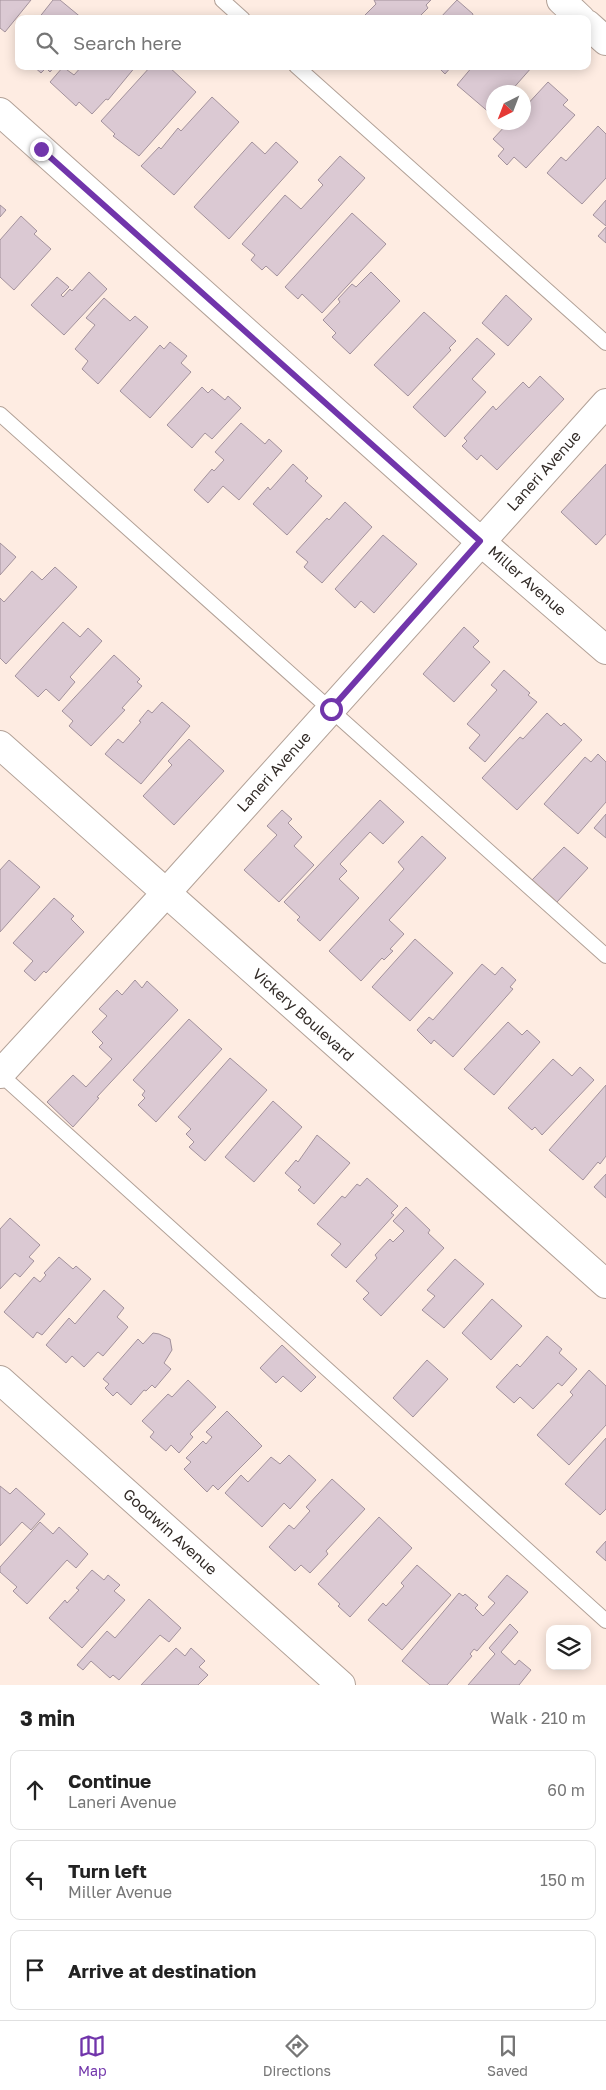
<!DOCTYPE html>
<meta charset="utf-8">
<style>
:root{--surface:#fff;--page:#f2f2f2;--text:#222;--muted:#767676;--line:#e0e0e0;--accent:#7135ab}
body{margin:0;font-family:"Golos Text",sans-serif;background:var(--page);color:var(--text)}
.controls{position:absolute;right:15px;bottom:15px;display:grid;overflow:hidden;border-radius:10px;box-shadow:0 2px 12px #0003}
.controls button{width:45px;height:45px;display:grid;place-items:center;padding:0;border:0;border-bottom:1px solid var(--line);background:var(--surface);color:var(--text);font:25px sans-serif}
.compass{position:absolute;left:486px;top:85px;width:45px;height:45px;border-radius:50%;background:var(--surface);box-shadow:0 2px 12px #0003;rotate:222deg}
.stop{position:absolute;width:15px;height:15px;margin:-11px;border:4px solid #7135ab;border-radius:50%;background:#fff}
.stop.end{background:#7135ab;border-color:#fff;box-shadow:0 1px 5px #0008}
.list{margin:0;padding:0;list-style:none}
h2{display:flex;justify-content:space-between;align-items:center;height:65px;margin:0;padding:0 20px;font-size:21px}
h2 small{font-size:16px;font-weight:400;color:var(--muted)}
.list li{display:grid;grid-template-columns:32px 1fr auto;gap:15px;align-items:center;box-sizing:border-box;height:80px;margin:0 10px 10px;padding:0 10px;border:1px solid var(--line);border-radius:10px}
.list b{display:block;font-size:19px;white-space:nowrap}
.list p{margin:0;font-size:16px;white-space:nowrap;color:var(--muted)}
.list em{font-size:16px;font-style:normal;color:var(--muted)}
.icon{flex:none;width:28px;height:28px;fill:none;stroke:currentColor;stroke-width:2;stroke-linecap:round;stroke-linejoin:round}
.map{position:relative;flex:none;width:606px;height:1685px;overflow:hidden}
.search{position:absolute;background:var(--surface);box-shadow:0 2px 12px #0003;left:15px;right:15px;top:15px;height:55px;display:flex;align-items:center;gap:12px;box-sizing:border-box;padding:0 18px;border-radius:10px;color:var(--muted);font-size:19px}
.sheet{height:335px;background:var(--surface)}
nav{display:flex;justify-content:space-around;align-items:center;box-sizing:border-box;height:70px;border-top:1px solid var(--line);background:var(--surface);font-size:14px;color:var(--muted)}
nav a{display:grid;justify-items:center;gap:2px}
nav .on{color:var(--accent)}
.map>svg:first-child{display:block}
.building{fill:#dbc9d3;stroke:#a3929c}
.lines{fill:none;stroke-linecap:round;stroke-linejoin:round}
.lane-casing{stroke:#b2a197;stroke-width:16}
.street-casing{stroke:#b2a197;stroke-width:30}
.lane{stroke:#fff;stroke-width:14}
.street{stroke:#fff;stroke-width:28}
.route{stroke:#7135ab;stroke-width:6}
.labels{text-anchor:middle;stroke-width:4;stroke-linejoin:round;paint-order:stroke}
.street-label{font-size:15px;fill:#322b27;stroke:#fff}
</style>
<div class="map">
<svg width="606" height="1685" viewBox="0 0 606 1685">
<rect width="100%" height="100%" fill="#feece2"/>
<!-- building -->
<path class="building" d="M0 0H31L5 32 0 28Z
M53 0H60L83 19H38Z
M374 0H431L426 5 428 8 417 19H366L364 16 376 4Z
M457 0 473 14 471 19H439Z
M33 66H55L50 72 46 68 41 73Z
M82 66H136L108 100 106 99 92 114 79 102 76 106 50 82 63 67 74 75Z
M151 66H168L196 92 139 156 113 136 115 134 101 121Z
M437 66H452L445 74Z
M473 66H532V67L510 92H494V111L491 114 457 85Z
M548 82 568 100 563 105 575 115 526 168 514 157 507 165 498 156 504 149 493 139 507 124 510 127 514 122H524V108Z
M212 97 239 122 174 195 141 166 159 147 161 149 178 128 181 131Z
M598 126 606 134V178L582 204 547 173 561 157 566 161Z
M252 142 265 154 276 142 298 162 229 239 194 207Z
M340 156 365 178 277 276 266 266 262 270 251 260 255 255 242 244 285 195 301 209 323 185 318 180Z
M606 200V226L593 215Z
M0 205 6 210 0 217Z
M352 213 386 244 322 313 302 294 298 299 285 287Z
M21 216 37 231 34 234 51 249 14 290 0 277V240Z
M606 227V243L598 236Z
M89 272 107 289 64 335 31 305 57 277 69 287 61 295 63 297 70 289 72 291Z
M371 272 400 301 350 354 332 337 336 333 323 320 340 302 338 299 352 284 356 287Z
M506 295 532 319 508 346 482 323Z
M104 298 130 321 135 316 148 327 98 384 82 369 88 361 75 349 95 325 86 318Z
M424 312 456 341 449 348 451 350 408 396 374 365Z
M477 338 495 354 472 379 486 392 445 437 413 407Z
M170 342 187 356 181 363 191 372 150 418 120 391 160 345 164 349Z
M540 376 564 399 497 470 481 455 477 460 462 446 467 441 464 438 493 406 496 410 523 382 529 388Z
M202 387 208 393 212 389 225 400 228 396 241 408 212 439 205 433 192 448 167 425Z
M241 423 265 444 269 439 282 451 239 500 223 486 208 503 194 490 212 469 214 471 224 460 215 452Z
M293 464 308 478 305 481 322 496 287 535 253 504 268 487 270 490Z
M606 464V534L596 545 561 512Z
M345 502 372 527 322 583 304 567 308 562 296 552 327 518 329 520Z
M383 535 417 564 374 613 361 601 355 608 335 589Z
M0 543 16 557 0 575Z
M55 567 77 587 6 664 0 658V598L4 602 32 571 42 580Z
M63 622 80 637 88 628 102 641 70 677 75 682 59 701 46 689 38 697 15 676Z
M464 627 479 641 473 647 490 662 454 702 423 674Z
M114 655 140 679 137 682 142 686 122 708 125 710 91 746 69 726 73 721 62 711Z
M504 670 530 693 528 695 537 702 485 762 469 748 480 735 467 724 497 690 491 685Z
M162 702 190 726 141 784 105 754 118 739 123 743 141 722 139 721 148 710 152 713Z
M547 713 561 726 564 723 582 740 517 810 482 778 520 737 523 739Z
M189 739 224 771 174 825 143 796 172 765 168 761Z
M598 754 606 762V802L578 834 544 804 585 757 591 762Z
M380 800 404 822 383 844 370 832 340 864 347 871 339 879 359 898 320 941 297 920 300 917 284 902Z
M282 810 292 819 288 823 302 837 294 846 314 865 279 902 244 870 277 835 267 826Z
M606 814V838L594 828Z
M422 836 446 858 389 920 404 934 390 949 393 951 384 960 382 958 361 981 329 951 404 869 398 862Z
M564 847 588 868 557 902 532 880Z
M9 860 40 887 0 932V870Z
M54 898 74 916 71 919 84 932 46 973 44 971 35 981 24 971 33 961 13 943Z
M415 939 453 973 410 1021 372 987Z
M482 964 495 975 502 967 516 980 510 987 513 989 453 1057 434 1040 431 1044 417 1030 429 1017 433 1020Z
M135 980 142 988 147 981 178 1010 97 1097 99 1098 73 1127 47 1102 73 1075 86 1087 112 1059 99 1047 103 1043 92 1032 107 1016 99 1009 117 990 122 995Z
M189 1019 222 1049 156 1122 138 1105 145 1098 142 1095 145 1091 133 1080Z
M508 1022 522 1035 527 1030 540 1042 494 1095 464 1069Z
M230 1058 267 1090 205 1161 189 1147 194 1142 186 1134 191 1129 178 1117Z
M553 1059 572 1076 580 1067 594 1080 542 1135 535 1127 532 1130 508 1108Z
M606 1085V1156L600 1164 598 1162 583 1180 549 1150Z
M273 1101 302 1127 254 1182 225 1157Z
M317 1135 350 1163 314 1204 298 1190 301 1187 285 1173 296 1160 298 1162Z
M606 1174V1198L594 1187Z
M367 1178 398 1206 391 1213 394 1215 346 1268 331 1255 341 1244 317 1224 342 1196 345 1198 357 1184 360 1186Z
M406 1207 430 1230 428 1233 444 1248 381 1316 363 1299 369 1293 356 1281 377 1258 375 1255 390 1239 393 1242 404 1231 393 1221Z
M10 1218 40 1245 29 1257 34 1261 20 1277 15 1273 0 1289V1229Z
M59 1257 73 1269 76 1266 91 1279 42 1335 37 1332 33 1338 4 1312 34 1277 40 1282 46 1275 44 1273Z
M455 1259 484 1284 444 1328 422 1310 435 1296 427 1290Z
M104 1290 124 1308 117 1317 128 1327 103 1356 98 1352 84 1367 72 1356 66 1363 46 1345 69 1318 75 1324Z
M492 1299 522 1326 491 1360 462 1333Z
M153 1333 159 1334 170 1339 172 1350 164 1363 171 1369 155 1388 152 1385 146 1391 144 1390 131 1405 117 1392 113 1396 105 1388 109 1384 103 1379 138 1339 143 1344Z
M547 1336 562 1349 559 1353 577 1369 562 1386 558 1383 533 1409 520 1397 514 1403 496 1387 517 1364 520 1367Z
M282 1345 316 1377 301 1392 283 1376 276 1383 260 1368Z
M427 1360 448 1379 413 1417 393 1398Z
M589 1370 606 1386V1425L569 1465 537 1435 573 1395 570 1392Z
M188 1380 216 1407 190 1434 193 1437 179 1453 171 1445 166 1451 150 1437 154 1432 142 1421 168 1394 172 1397Z
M227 1411 262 1446 218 1490 213 1485 207 1492 184 1469 191 1462 186 1458 203 1441 206 1444 212 1437 206 1432Z
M606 1438V1509L600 1515 565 1484Z
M289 1455 316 1480 290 1509 284 1503 262 1527 225 1493 241 1475 248 1482 271 1457 280 1464Z
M332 1479 365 1509 326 1551 328 1554 310 1573 301 1565 295 1571 269 1547 289 1525 294 1529 310 1511 306 1507Z
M0 1486 10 1494 16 1488 45 1514 31 1530 22 1522 0 1546Z
M379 1517 412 1548 350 1617 338 1606 340 1604 318 1584Z
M40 1522 53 1534 59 1527 88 1554 76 1568 67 1560 27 1604 13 1591 17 1587 0 1572V1567Z
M606 1541V1561L596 1552Z
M417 1565 451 1595 402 1650 368 1620 383 1603 386 1606 404 1586 401 1583Z
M92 1570 104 1580 108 1575 120 1585 114 1591 125 1600 82 1648 49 1618 65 1600 67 1603 79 1590 76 1588Z
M507 1575 528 1592 477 1651 474 1649 470 1654 472 1656 447 1685H430L402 1661 459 1593 463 1596 465 1594 478 1605 475 1608 483 1616 495 1603 488 1597Z
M149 1599 181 1628 169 1642 160 1635 119 1680 113 1675 110 1678 91 1661 83 1670 77 1665 107 1631 115 1638Z
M510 1624 518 1632 501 1652 515 1665 519 1660 531 1670 519 1685H468L495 1654 489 1648Z
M176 1648 185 1656 191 1648 205 1661 199 1667 208 1675 198 1685H141Z"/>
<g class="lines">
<defs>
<path id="lane" d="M222 0 243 19
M296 66 606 343
M0 414 606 956
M0 1074 606 1621"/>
<path id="street" d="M561 0 581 19
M587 24 606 41
M0 112 480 541 606 650
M0 745 606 1284
M0 1074 166 893 606 403
M0 1380 341 1685"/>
</defs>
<!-- lane casing -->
<use href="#lane" class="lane-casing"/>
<!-- street casing -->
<use href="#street" class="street-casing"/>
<!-- lane -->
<use href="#lane" class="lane"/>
<!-- street -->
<use href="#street" class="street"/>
</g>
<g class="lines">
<!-- route -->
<path class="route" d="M41 149 480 541 331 709"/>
</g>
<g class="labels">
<!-- street labels -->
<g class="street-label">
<text transform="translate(544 471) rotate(-48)" y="5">Laneri Avenue</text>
<text transform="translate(527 581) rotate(41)" y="5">Miller Avenue</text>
<text transform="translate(274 772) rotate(-48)" y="5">Laneri Avenue</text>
<text transform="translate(303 1015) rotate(42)" y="5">Vickery Boulevard</text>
<text transform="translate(170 1532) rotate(42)" y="5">Goodwin Avenue</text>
</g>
</g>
</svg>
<div class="controls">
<button><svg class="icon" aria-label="layers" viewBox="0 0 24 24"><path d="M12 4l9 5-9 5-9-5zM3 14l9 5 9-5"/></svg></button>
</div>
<svg class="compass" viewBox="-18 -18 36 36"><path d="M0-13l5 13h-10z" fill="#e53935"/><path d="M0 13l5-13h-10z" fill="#767676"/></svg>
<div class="stop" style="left:331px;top:709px"></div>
<div class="stop end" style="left:41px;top:149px"></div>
<div class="search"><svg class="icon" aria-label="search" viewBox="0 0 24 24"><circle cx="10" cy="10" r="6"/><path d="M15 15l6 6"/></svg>Search here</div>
</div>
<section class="sheet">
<h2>3 min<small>Walk · 210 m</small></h2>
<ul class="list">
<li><svg class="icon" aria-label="ahead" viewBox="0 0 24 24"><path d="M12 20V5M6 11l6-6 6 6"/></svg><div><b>Continue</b><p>Laneri Avenue</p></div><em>60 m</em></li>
<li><svg class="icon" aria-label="left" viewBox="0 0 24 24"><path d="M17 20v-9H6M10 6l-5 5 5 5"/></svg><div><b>Turn left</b><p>Miller Avenue</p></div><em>150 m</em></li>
<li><svg class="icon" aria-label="arrive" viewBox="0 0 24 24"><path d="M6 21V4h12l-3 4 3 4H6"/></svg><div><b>Arrive at destination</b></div></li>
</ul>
</section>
<nav>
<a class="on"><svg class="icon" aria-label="map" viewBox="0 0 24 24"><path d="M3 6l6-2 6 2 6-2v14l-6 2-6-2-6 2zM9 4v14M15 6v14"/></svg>Map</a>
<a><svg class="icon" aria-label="directions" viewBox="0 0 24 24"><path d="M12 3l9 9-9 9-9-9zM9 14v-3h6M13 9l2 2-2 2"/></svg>Directions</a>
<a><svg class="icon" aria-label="saved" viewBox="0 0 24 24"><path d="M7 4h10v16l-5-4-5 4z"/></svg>Saved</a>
</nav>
